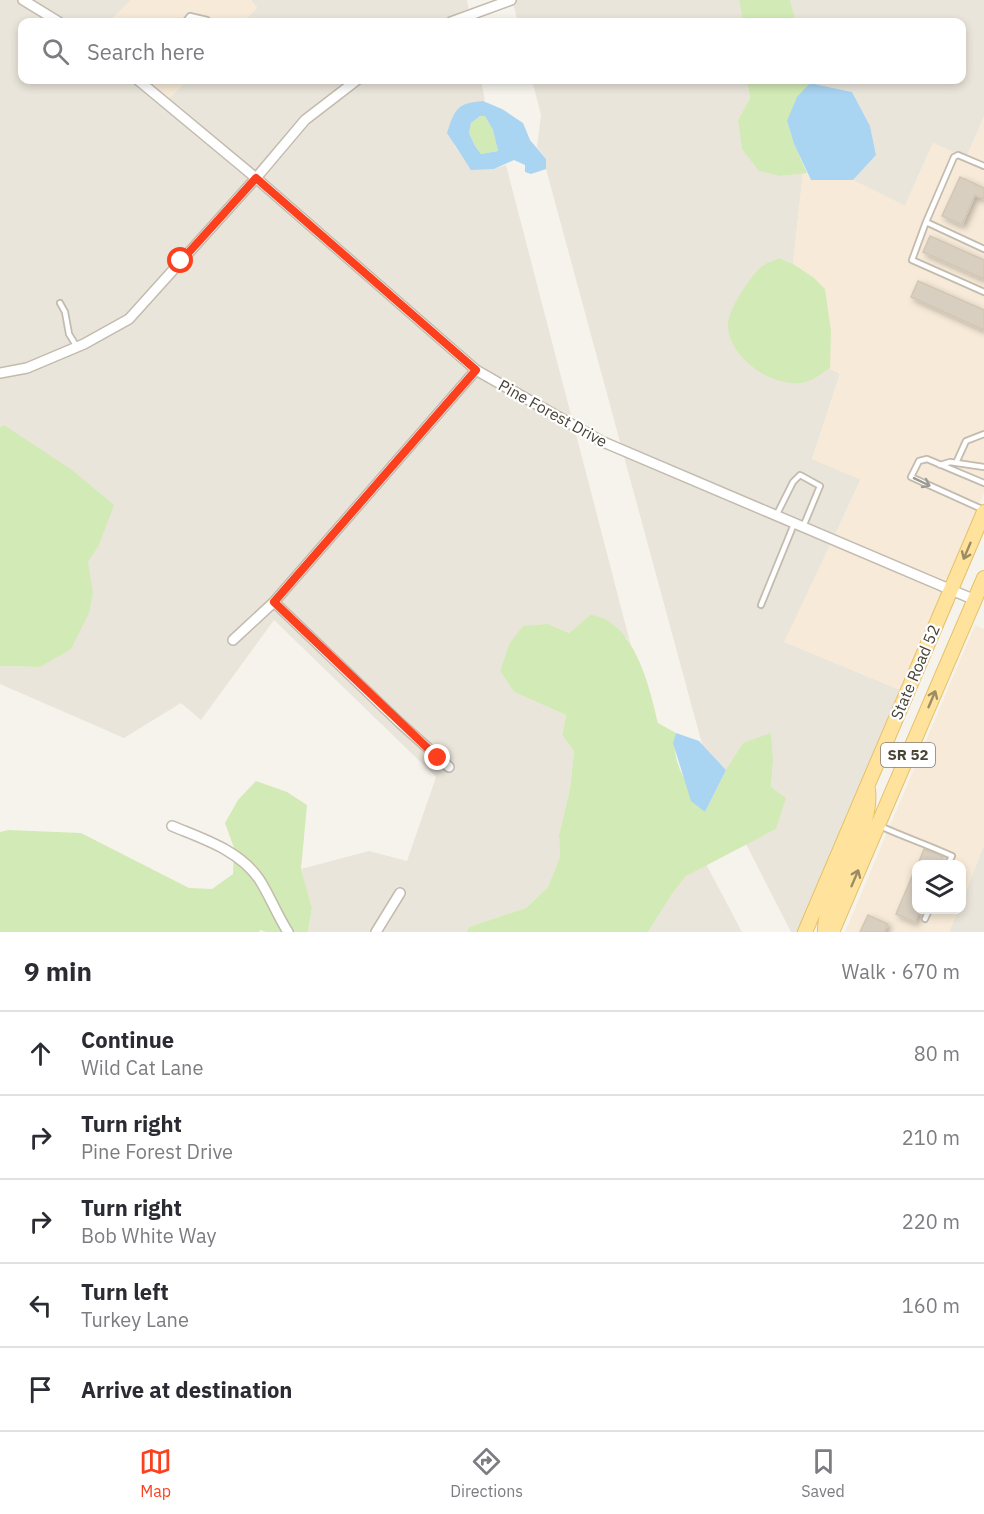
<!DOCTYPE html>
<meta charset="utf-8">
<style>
:root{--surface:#fff;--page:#f2f2f3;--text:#2b2b33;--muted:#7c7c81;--line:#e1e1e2;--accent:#fc3f1d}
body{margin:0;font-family:"IBM Plex Sans",sans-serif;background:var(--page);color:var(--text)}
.controls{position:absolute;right:18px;bottom:18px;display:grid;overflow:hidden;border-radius:12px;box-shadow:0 3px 9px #0003}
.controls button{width:54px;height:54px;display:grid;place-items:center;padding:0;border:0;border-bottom:2px solid var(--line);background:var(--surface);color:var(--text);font:30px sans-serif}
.stop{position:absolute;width:18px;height:18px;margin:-14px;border:4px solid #fc3f1d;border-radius:50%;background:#fff}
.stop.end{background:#fc3f1d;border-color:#fff;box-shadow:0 2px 6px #0008}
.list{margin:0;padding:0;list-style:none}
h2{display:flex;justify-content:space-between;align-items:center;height:78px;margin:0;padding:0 24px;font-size:26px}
h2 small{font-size:20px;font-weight:400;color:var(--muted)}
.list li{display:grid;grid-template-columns:39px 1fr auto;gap:18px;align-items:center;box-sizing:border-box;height:84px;padding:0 24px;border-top:2px solid var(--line)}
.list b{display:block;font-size:22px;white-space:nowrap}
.list p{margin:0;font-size:20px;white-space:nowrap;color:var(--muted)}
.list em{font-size:20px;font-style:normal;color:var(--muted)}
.icon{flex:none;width:33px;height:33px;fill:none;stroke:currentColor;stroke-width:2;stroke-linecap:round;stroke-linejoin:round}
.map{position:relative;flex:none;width:984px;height:932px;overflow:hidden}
.search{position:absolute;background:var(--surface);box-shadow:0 3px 9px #0003;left:18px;right:18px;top:18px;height:66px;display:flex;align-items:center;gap:15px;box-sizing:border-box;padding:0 21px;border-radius:12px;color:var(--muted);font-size:22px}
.sheet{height:498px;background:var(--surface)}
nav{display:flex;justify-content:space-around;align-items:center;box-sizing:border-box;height:84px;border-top:2px solid var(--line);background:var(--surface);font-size:16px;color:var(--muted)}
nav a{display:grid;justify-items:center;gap:3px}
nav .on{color:var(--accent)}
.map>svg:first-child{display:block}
.residential{fill:#eae5da}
.commercial{fill:#f7ead8}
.green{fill:#d2eab5}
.water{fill:#a9d4f2;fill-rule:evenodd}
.building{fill:#d8cfc1;stroke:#d3c7b4;stroke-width:1.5;filter:url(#shadow)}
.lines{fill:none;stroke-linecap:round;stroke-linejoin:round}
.service-casing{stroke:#c2bbae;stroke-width:8}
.minor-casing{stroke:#c2bbae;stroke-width:12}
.primary-casing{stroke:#e6c16a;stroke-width:16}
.service{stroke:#fff;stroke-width:4.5}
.minor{stroke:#fff;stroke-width:9}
.primary{stroke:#ffe39c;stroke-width:14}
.oneway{stroke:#9c9892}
.oneway2{stroke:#9c8c66}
.route{stroke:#fc3f1d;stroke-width:8}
.labels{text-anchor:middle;stroke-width:4.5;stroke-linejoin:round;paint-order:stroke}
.shield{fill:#fff;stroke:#817c74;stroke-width:1.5}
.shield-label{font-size:15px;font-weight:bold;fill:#4b4439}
.street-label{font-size:16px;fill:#4b4439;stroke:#fff}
</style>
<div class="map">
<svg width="984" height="932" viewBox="0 0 984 932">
<defs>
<filter id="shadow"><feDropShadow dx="3" dy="3" stdDeviation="3" flood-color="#0004"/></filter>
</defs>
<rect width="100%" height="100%" fill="#f6f3ec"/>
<!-- residential -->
<path class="residential" d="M0 0H131L109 22H22V80H132L162 105 187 80H481L485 101H483L454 145 471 169H494L506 165 631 646 627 638 590 615 569 633 548 624 509 644 500 671 514 692 566 715 562 735 574 751 570 789 559 835 560 857 548 887 526 908 469 927 466 932H308L312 908 301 869 369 851 407 861 436 777 274 620 201 720 181 703 124 738 0 684V666L40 667 88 562 98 547 4 425 0 427Z
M251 0H467L471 22H243L257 8Z
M512 0H739L743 22H518Z
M790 0H984V117L966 158 933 143 905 206 853 180 876 155 870 126 852 92 815 84 814 80H962V22H796Z
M532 80H747L750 98 738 120 781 176 803 173 793 264 779 258 763 265 748 282 739 298 807 382 829 368 840 374 812 459 861 479 785 642 900 690 799 932H791L746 844 776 829 771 787 773 762 743 743 727 771 702 744 546 169V159L537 147 541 115Z
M984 845V932H949L958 910H962V901Z
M706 864 742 932H648L672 894 686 876Z"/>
<!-- commercial -->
<path class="commercial" d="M131 0H251L257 8 243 22H109Z
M132 80H187L162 105Z
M984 117V493L900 690 784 642 861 480 812 459 840 374 829 368 831 331 813 277 793 264 803 173H807L811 180H853L905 206 933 143 966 158Z
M975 625 984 629V845L962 901V864H916V910H958L949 932H845Z"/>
<!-- green -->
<path class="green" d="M739 0H790L796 22H743Z
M747 80H814L815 84 809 83 787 121 794 144 807 173 781 176 759 171 742 149 738 120 750 98Z
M480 116H485L493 130 498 151 481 154 475 146 469 133 471 123Z
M779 258 793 264 813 277 825 289 831 331 830 368C823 372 814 380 806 382 774 390 729 358 728 326 727 311 751 275 762 266 767 262 774 261 779 258Z
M4 425 72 470 114 505 98 547 88 562 93 593 89 613 71 649 40 667 0 666V427Z
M590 615C634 619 650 688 658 723L676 733C669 762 690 789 705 812L726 770 743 743 771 733 773 762 771 787 786 798 776 829 686 876 672 894 648 932H466L469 927 526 908 548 887 560 857 559 835 570 789 574 751 562 735 566 715 514 692 500 671 509 644 523 626 548 624 569 633Z
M256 781 287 792 307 805 301 869 312 908 308 932H266L260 930 259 932H0V832L8 830 81 833 189 888 212 889 233 874 234 848 225 823 238 800Z"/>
<!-- water -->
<path class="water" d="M810 83 852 92 870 126 876 155 853 180H811L794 144 787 121 797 97Z
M483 101 502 109 523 123 530 140 546 159V169L531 174 525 172V165L514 160 494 169 471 170 447 133C455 109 457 103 483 101ZM480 116H485L493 130 498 151 481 154 475 146 469 133 471 123Z
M676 733 699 741 726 770 705 812 691 801 673 743Z"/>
<!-- building -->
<path class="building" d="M960 177 984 188V199L975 195 962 225 942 216Z
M930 236 984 260V279L923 252Z
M918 281 984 310V330L911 297Z
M924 849 943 857 939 864H918Z
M916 867V909H920L915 922 896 914Z
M868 915 888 924 884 932H860Z"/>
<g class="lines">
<defs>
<path id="service" d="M185 22 190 16 207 20 208 22
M984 166 958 155 954 157 926 222 984 249
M926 222 912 260 984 292
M60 303 65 312 69 334 77 347
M956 463 966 441 984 434
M940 465 950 462 984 467
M984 510 911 477 919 461 927 459 984 483
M776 516 793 482 800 475 820 486 803 527
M761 605 794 524
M880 826C904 837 928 845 952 856L948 864
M925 919 929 910"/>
<path id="minor" d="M23 0 59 22
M451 22 511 0
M138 80 256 178 476 370 601 441 975 600
M0 373 27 368 84 344 129 319 256 178 305 120 357 80
M274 602 400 723 449 767
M233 640 274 602 476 370
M172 826C203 839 239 850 259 879 270 896 277 915 288 932
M376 932 400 893"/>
<path id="primary" d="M805 932 984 512
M825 932C824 918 830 904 836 892 848 863 872 821 868 790
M832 932 984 578"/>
</defs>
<!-- service casing -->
<use href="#service" class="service-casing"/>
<!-- minor casing -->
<use href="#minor" class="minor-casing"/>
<!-- primary casing -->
<use href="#primary" class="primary-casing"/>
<!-- service -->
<use href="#service" class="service"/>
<!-- minor -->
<use href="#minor" class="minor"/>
<!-- primary -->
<use href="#primary" class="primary"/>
</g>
<!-- one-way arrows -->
<defs><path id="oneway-shaft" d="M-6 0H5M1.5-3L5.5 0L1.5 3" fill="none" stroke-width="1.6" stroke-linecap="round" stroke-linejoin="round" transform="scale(1.5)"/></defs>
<use class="oneway" href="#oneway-shaft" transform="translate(922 482) rotate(26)"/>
<g class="oneway2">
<use href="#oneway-shaft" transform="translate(967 551) rotate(113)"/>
<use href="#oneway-shaft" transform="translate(932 699) rotate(-67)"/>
<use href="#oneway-shaft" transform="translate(855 878) rotate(-67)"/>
</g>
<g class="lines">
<!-- route -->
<path class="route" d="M181 261 256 178 476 370 274 602 438 758"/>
</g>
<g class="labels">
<!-- shield labels -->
<rect class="shield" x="881" y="743" width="54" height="24" rx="4.5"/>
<g class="shield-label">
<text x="908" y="760">SR 52</text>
</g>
<!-- street labels -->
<g class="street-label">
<text transform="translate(553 413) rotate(29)" y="6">Pine Forest Drive</text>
<text transform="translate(915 672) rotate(-67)" y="6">State Road 52</text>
</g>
</g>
</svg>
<div class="controls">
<button><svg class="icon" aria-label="layers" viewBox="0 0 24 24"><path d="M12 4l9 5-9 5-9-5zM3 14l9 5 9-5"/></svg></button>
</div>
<div class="stop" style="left:181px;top:261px"></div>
<div class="stop end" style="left:438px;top:758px"></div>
<div class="search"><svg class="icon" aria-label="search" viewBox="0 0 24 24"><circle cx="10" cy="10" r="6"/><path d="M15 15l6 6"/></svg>Search here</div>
</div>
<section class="sheet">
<h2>9 min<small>Walk · 670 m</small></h2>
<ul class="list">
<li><svg class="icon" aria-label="ahead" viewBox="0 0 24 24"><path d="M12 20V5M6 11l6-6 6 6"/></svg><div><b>Continue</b><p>Wild Cat Lane</p></div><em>80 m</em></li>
<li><svg class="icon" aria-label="right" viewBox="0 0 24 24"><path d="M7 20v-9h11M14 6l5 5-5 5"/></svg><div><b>Turn right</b><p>Pine Forest Drive</p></div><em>210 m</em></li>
<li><svg class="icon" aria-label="right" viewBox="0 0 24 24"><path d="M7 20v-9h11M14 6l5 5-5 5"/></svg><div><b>Turn right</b><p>Bob White Way</p></div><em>220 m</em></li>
<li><svg class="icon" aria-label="left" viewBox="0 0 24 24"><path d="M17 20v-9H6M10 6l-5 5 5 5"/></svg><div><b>Turn left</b><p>Turkey Lane</p></div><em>160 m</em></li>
<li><svg class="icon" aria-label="arrive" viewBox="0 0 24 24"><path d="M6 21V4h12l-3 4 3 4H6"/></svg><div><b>Arrive at destination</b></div></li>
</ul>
</section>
<nav>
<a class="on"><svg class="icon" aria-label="map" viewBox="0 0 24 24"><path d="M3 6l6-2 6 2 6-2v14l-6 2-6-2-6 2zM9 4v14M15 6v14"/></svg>Map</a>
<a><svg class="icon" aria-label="directions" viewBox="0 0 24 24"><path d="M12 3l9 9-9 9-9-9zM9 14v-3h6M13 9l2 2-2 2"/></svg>Directions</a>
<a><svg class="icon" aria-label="saved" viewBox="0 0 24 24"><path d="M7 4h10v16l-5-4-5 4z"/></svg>Saved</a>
</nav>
